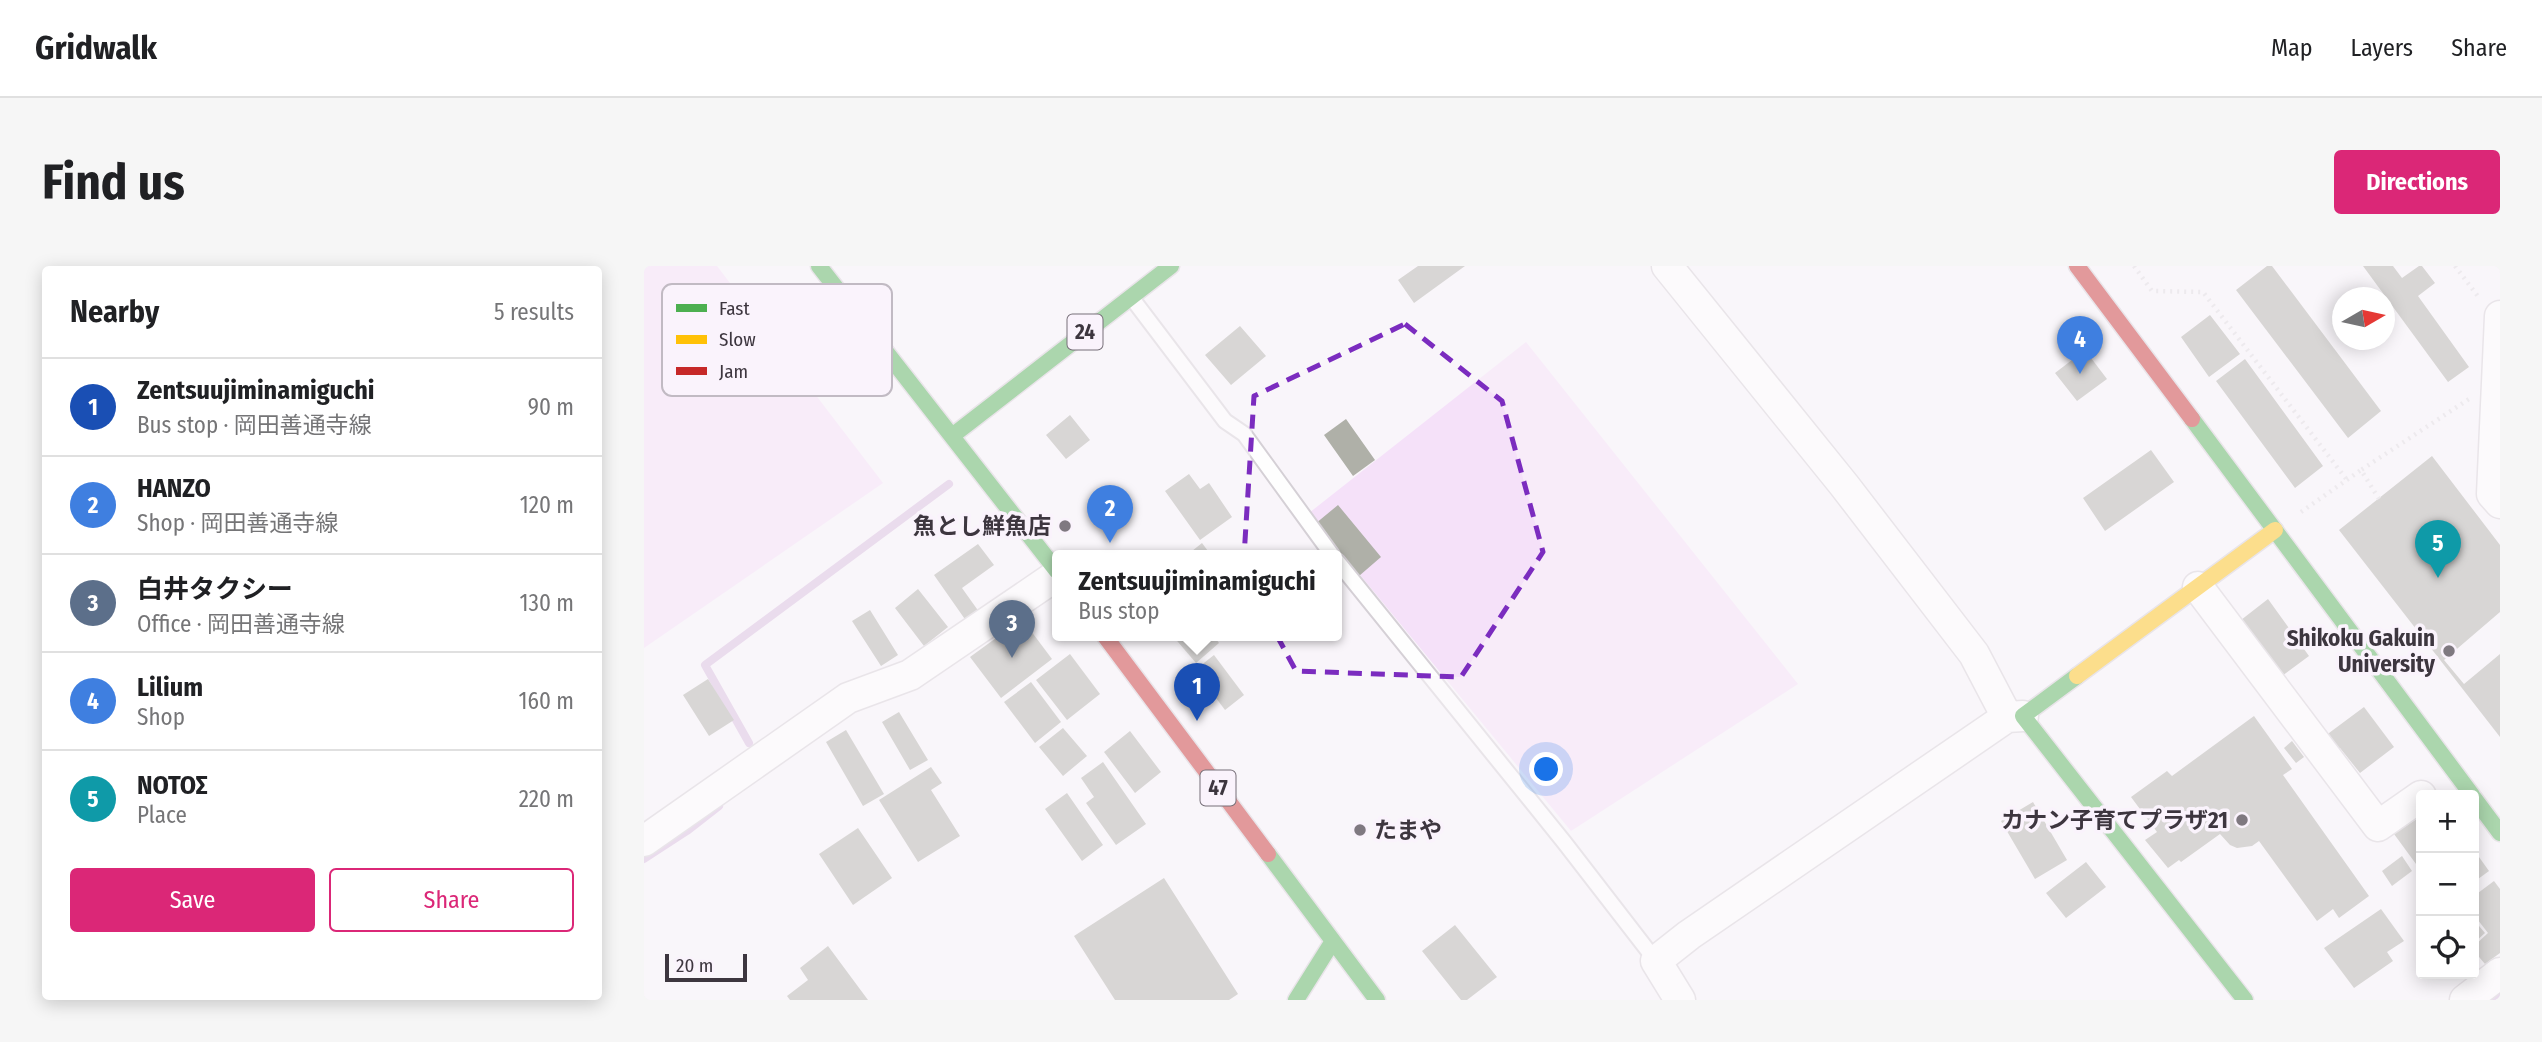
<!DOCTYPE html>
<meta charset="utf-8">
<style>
:root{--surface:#fff;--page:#f6f6f6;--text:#202124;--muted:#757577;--line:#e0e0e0;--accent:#db2777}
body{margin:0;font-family:"Fira Sans Condensed","Noto Sans JP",sans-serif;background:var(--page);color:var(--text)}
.controls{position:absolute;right:21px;bottom:21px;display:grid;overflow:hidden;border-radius:7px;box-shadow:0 4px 18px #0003}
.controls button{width:63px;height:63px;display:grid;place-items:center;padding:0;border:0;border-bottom:2px solid var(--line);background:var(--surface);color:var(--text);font:35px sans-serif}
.compass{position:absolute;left:1688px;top:21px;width:63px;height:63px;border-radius:50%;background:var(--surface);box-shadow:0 4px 18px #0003;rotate:81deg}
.scale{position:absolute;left:21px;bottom:18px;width:82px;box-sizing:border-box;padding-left:7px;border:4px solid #3d363f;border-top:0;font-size:19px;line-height:24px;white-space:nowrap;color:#3d363f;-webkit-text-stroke:5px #faf3fc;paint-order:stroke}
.you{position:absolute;left:903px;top:504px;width:24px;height:24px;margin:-18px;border:5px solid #fff;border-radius:50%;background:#1a73e8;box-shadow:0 0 0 10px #1a73e833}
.badge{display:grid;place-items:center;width:46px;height:46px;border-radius:50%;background:var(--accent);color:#fff;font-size:23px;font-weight:700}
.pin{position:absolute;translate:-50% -58px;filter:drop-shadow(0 2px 4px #0008)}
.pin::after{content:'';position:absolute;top:37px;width:24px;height:21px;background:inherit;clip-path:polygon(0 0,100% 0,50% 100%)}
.popup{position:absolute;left:408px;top:284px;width:290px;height:91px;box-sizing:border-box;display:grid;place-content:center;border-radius:7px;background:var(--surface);filter:drop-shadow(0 2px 5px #0005);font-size:23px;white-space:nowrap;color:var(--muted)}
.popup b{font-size:26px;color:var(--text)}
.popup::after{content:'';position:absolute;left:50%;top:100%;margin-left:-14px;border:14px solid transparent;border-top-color:var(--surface)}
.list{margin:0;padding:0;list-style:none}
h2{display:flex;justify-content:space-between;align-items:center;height:91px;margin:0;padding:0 28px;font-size:30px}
h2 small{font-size:23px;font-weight:400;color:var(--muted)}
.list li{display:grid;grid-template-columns:46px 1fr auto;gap:21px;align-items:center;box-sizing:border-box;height:98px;padding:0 28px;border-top:2px solid var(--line)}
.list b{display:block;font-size:26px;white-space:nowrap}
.list p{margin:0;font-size:23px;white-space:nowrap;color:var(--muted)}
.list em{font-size:23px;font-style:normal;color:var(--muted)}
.actions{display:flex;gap:14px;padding:21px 28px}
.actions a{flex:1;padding:16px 0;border:2px solid var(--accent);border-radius:7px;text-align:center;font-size:24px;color:var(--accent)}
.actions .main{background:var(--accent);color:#fff}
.icon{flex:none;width:38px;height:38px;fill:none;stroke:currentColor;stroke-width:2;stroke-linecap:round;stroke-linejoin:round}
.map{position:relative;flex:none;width:1856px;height:734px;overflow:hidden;border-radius:7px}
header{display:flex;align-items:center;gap:42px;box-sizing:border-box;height:98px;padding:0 35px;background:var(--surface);border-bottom:2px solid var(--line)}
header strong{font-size:33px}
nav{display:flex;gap:38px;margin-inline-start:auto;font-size:24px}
.intro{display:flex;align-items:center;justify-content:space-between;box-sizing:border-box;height:168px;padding:0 42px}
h1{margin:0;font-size:49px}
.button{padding:18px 32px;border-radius:7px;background:var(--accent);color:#fff;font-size:24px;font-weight:700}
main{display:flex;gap:42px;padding:0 42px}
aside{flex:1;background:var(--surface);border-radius:7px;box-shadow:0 4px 18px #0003}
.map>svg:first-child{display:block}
.green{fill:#f5e1f9}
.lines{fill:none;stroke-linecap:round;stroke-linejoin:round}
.stream{stroke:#d7bcde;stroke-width:8}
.building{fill:#afb0a8}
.lane-casing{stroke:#d5d0d6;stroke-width:18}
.street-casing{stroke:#d5d0d6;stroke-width:33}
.fast-casing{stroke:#d5d0d6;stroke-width:19}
.slow-casing{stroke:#d5d0d6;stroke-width:19}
.jam-casing{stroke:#d5d0d6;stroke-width:19}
.path{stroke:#dedcdf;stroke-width:4.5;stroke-dasharray:2 5;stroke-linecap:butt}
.lane{stroke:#fefefe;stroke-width:14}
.street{stroke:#fefefe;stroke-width:30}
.fast{stroke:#4caf50;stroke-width:16}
.slow{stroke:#ffc107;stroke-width:16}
.jam{stroke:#c62828;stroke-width:16}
.marked{fill:none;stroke:#7b2cbf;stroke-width:5;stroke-dasharray:14 9;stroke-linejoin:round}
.poi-dot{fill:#7f7980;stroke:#faf3fc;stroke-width:2.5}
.labels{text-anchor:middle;stroke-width:7;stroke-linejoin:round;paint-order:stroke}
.shield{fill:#faf3fc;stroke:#766f78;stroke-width:2}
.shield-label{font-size:21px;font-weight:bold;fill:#3d363f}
.poi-label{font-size:23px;font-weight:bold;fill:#3d363f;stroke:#faf3fc;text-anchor:end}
.key{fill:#faf3fc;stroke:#c1bac3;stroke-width:2}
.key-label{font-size:19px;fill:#3d363f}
</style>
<header>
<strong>Gridwalk</strong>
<nav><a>Map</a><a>Layers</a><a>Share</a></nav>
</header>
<div class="intro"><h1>Find us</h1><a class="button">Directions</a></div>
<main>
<aside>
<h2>Nearby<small>5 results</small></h2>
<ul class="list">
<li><span class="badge" style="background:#1a4fb4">1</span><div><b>Zentsuujiminamiguchi</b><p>Bus stop · 岡田善通寺線</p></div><em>90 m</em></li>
<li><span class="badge" style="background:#3f7fe0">2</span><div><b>HANZO</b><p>Shop · 岡田善通寺線</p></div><em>120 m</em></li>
<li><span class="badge" style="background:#5c6f8a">3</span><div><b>白井タクシー</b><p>Office · 岡田善通寺線</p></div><em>130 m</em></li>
<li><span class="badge" style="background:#3f7fe0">4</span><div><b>Lilium</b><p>Shop</p></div><em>160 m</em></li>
<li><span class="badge" style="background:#0f9aa8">5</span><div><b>ΝΟΤΟΣ</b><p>Place</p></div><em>220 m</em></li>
</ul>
<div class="actions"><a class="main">Save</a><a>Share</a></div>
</aside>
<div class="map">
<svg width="1856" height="734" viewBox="0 0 1856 734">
<rect width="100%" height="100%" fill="#f9f5fa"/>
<!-- green -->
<path class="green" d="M0 0H73L239 217 0 382Z
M882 76 1154 418 927 565 665 247Z"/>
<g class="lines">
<!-- stream -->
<path class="stream" d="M105 477 61 399 305 218
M0 593 43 565 75 540
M1846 734 1856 726"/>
</g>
<!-- building -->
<path class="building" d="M774 0H821L770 37 754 14Z
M1623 0H1628L1737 145 1704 172 1592 24Z
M1719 0H1749L1758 12 1775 0H1778L1791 17 1774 30 1825 101 1804 116Z
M1566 49 1596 88 1565 111 1537 71Z
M596 60 622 90 587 119 561 89Z
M1441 84 1463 113 1433 135 1411 107Z
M1601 93 1679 200 1651 222 1572 115Z
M426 149 446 174 422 193 402 169Z
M702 153 731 194 709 210 680 169Z
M1507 184 1530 216 1461 265 1439 232Z
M1788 190 1856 279V346L1800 394 1820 418 1856 388V471L1695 264Z
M545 208 556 223 565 217 588 251 556 274 521 225Z
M694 239 737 291 715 310 671 258Z
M558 277 567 289H543Z
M334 278 350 299 318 322 338 350 325 359 290 309Z
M274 323 304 361 280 380 251 342Z
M1624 333 1665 390 1638 410 1597 354Z
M226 344 254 389 237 400 208 355Z
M378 353 408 393 357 432 326 391Z
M528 369H569L575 377 552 397Z
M426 388 456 428 423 454 392 414Z
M570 389 600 429 581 444 551 404Z
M64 413 90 454 65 470 39 429Z
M387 416 417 456 391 477 360 436Z
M1720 441 1750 481 1716 507 1696 482 1692 485 1681 470Z
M255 446 284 494 266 504 238 456Z
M1610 450 1648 503 1639 509 1725 630 1695 652 1689 643 1673 655 1615 575 1608 580 1593 582 1586 579 1576 568 1537 596 1535 594 1524 602 1501 574 1513 566 1487 531 1523 505 1528 510Z
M419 462 443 490 419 510 395 481Z
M202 464 240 528 219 540 182 476Z
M486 465 517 506 491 527 460 486Z
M1648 475 1660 491 1652 497 1640 482Z
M459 496 502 558 472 579 442 537 450 531 437 512Z
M287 501 298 517 287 524 316 570 274 596 235 534Z
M423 527 459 579 438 595 401 543Z
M1389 536 1423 594 1391 613 1357 555Z
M1777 550V594L1772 598 1750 568Z
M214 562 248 612 209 639 175 588Z
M1830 584 1845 605 1830 616Z
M1758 590 1768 605 1748 620 1738 605Z
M1442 596 1462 621 1422 652 1402 627Z
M520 612 594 728 585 734H471L430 670Z
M1850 615 1856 623V687L1841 698 1830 685V680L1844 667 1830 649V630Z
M1737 643 1760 675 1743 686 1749 695 1710 722 1680 682Z
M1830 654 1841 667 1830 677Z
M811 659 853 711 823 734H817L778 685Z
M184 680 224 734H146L143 730 164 714 156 702Z"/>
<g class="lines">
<defs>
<path id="lane" d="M487 31 581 155 600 168 688 289
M693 295 920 576 1012 695"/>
<path id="street" d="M1023 0 1200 219 1330 388 1363 451
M1856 50 1848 228 1856 237
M1554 321 1734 560 1777 530
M0 575 204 432 266 409 413 309
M1036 734 1012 695 1045 669 1363 451 1379 450
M1821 734 1856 707"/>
<path id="fast" d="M175 0 413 305
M1548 153 1828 529
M308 170 527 0
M1433 410 1379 450 1601 734
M1830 532 1856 567
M624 588 689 675 652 734
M689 675 733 734"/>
<path id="slow" d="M1433 410 1631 264"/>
<path id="jam" d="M1433 0 1548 153
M460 369 624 588"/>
</defs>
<!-- lane casing -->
<use href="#lane" class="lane-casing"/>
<!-- street casing -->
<use href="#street" class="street-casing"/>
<!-- fast casing -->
<use href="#fast" class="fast-casing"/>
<!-- slow casing -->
<use href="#slow" class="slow-casing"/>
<!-- jam casing -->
<use href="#jam" class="jam-casing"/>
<!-- path -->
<path class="path" d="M1490 0 1508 25 1559 26 1703 214
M1811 0 1836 33
M1735 233 1717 204 1825 133
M1657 246 1717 204"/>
<!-- lane -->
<use href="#lane" class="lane"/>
<!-- street -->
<use href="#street" class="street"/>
<!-- fast -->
<use href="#fast" class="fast"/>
<!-- slow -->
<use href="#slow" class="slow"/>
<!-- jam -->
<use href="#jam" class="jam"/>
</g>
<!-- marked area -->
<path d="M0 0H1856V734H0ZM761 58 858 135 899 286 817 411 652 405 599 307 610 130Z" fill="#f9f5fa" fill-opacity=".55" fill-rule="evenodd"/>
<path class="marked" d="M761 58 858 135 899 286 817 411 652 405 599 307 610 130Z"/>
<!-- markers -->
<g class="poi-dot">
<circle cx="421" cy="260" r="7"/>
<circle cx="1805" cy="385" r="7"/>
<circle cx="1598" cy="554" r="7"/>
<circle cx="716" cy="564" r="7"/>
</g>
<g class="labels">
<!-- shield labels -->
<g class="shield">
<rect x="423.5" y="48.5" width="35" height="35" rx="5"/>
<rect x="556.5" y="504.5" width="35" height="35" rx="5"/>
</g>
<g class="shield-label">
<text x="441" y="73">24</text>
<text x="574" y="529">47</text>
</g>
<!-- poi labels -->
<g class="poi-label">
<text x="407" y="268">魚とし鮮魚店</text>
<text x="1791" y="380">Shikoku Gakuin<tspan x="1791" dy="26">University</tspan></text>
<text x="1584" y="562">カナン子育てプラザ21</text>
<text x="730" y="572" text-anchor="start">たまや</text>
</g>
</g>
<!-- legend -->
<rect x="18" y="18" width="230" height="112" rx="10" class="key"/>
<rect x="32" y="38" width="31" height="8" fill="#4caf50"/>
<rect x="32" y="69" width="31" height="9" fill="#ffc107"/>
<rect x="32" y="101" width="31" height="8" fill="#c62828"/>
<g class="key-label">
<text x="75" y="49">Fast</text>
<text x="75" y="80">Slow</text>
<text x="75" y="112">Jam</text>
</g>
</svg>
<div class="controls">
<button>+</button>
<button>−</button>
<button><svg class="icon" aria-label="locate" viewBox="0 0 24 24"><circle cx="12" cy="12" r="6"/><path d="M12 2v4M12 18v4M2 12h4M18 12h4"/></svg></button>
</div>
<svg class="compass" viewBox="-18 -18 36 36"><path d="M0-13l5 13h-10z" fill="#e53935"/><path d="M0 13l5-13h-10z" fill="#757577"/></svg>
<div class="scale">20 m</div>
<div class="you"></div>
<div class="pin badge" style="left:553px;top:455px;background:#1a4fb4">1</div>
<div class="popup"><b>Zentsuujiminamiguchi</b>Bus stop</div>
<div class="pin badge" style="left:466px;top:277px;background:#3f7fe0">2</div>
<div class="pin badge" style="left:368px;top:392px;background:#5c6f8a">3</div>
<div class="pin badge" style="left:1436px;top:108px;background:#3f7fe0">4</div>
<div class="pin badge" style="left:1794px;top:312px;background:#0f9aa8">5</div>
</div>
</main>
